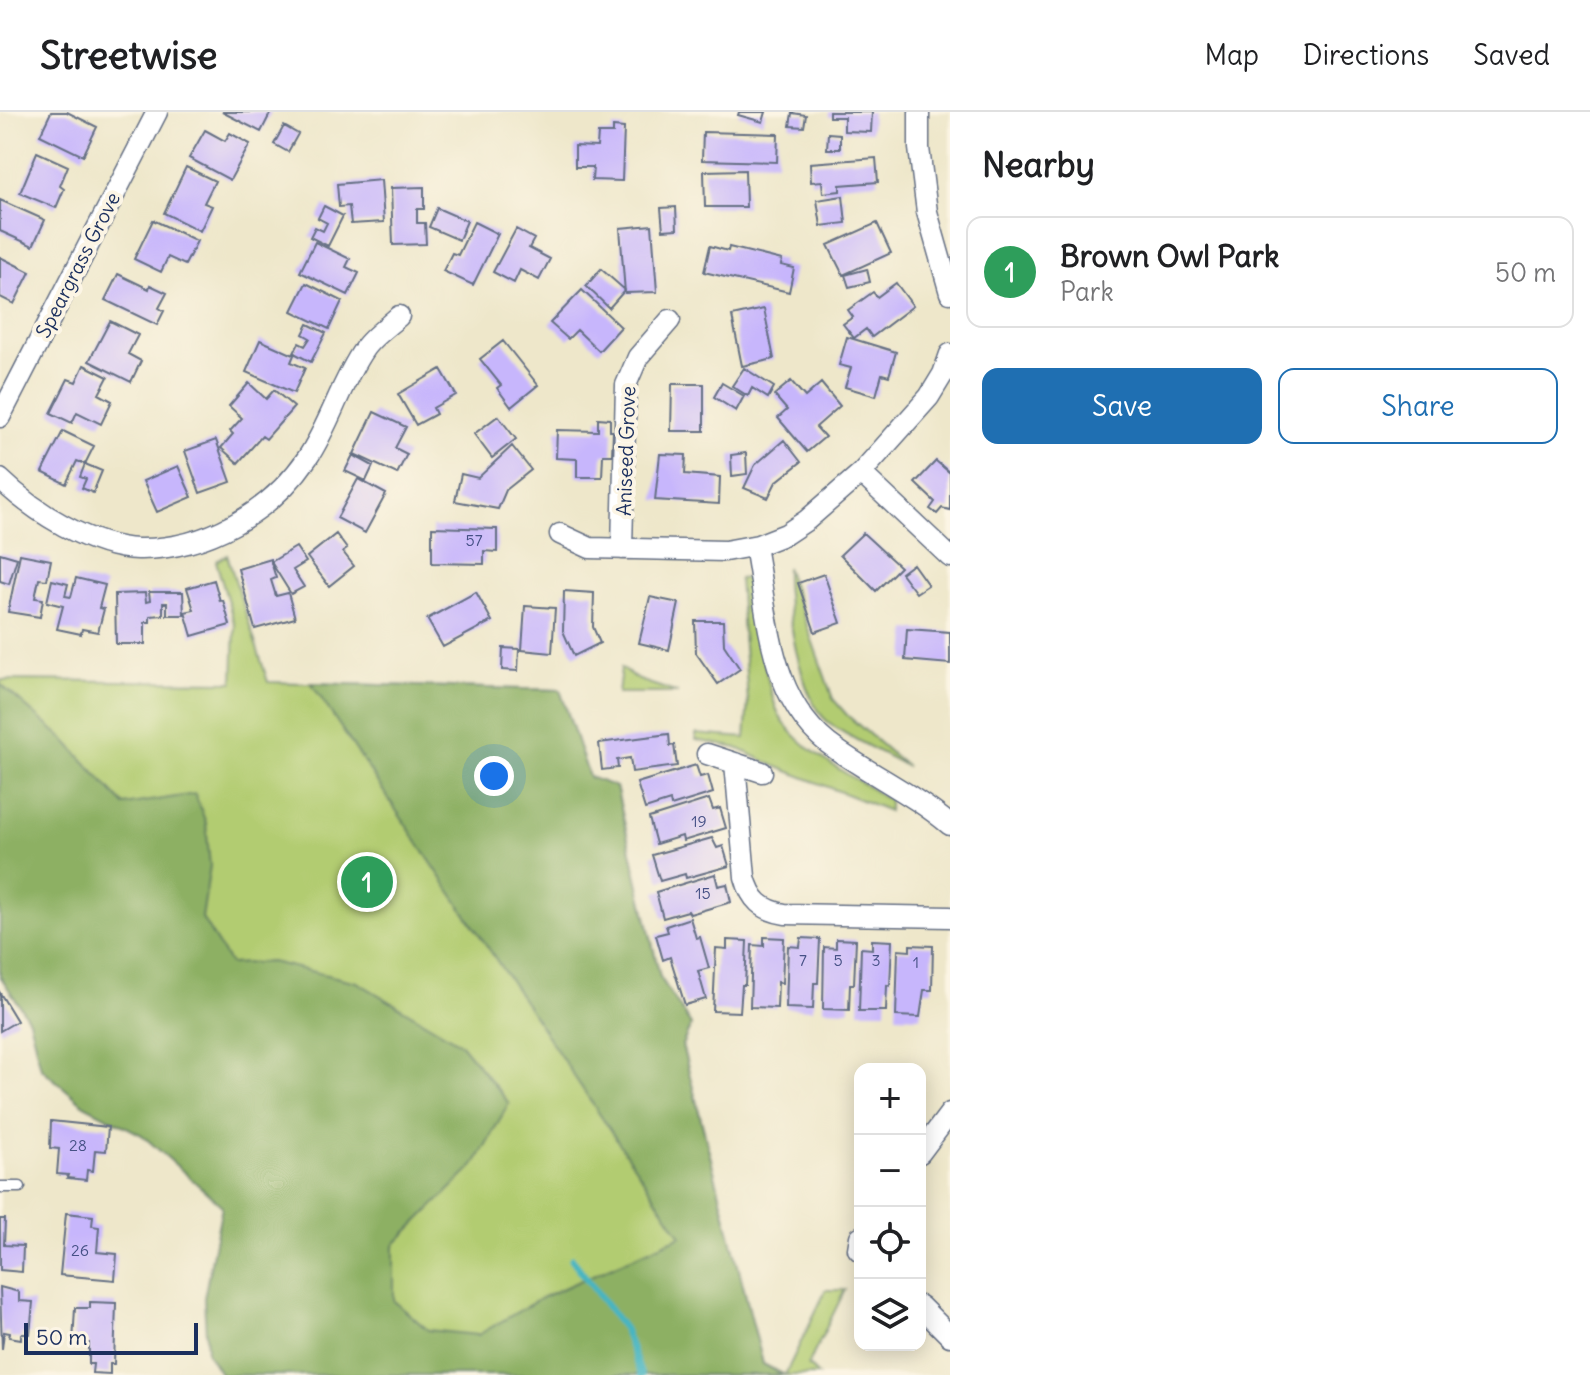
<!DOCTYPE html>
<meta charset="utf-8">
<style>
:root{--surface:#fff;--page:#f2f2f2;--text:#202124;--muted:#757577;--line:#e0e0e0;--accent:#1f6fb2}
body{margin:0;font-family:Delius,sans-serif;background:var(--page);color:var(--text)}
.controls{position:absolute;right:24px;bottom:24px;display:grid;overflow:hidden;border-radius:16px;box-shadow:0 4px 20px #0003}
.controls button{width:72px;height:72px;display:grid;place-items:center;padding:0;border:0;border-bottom:2px solid var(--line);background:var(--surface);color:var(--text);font:40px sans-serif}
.scale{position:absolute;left:24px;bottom:20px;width:174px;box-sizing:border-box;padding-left:8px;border:4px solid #1b2f5e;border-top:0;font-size:22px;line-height:28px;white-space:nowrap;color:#1b2f5e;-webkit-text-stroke:6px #fcf5e5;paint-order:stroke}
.you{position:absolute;left:494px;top:664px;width:28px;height:28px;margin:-20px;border:6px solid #fff;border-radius:50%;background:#1a73e8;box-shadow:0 0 0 12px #1a73e833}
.badge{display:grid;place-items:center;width:52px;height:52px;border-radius:50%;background:var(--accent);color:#fff;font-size:26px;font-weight:700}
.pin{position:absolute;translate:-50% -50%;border:4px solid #fff;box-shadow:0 2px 8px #0006}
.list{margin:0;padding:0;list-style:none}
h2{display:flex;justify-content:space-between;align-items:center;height:104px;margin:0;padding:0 32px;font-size:34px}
h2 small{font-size:26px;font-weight:400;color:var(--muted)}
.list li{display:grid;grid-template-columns:52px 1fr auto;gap:24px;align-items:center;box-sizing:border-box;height:112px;margin:0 16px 16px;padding:0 16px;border:2px solid var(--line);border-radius:16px}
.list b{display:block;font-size:30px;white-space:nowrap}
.list p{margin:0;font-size:26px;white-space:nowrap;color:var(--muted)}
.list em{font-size:26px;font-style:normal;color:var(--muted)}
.actions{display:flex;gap:16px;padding:24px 32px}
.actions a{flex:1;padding:18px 0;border:2px solid var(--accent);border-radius:16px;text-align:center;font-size:28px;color:var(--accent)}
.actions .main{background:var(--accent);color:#fff}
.icon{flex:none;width:44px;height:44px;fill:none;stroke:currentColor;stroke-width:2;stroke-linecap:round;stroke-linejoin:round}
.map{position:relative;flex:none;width:950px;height:1263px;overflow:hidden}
header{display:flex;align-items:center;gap:48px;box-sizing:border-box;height:112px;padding:0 40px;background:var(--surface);border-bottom:2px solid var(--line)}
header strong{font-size:38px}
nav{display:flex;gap:44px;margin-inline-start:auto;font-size:28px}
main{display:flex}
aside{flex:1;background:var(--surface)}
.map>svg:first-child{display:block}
.green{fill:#b2cc71;stroke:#667e68;stroke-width:2}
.forest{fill:#8db063;stroke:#547060;stroke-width:2}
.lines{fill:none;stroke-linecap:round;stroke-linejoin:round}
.stream{stroke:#47b5c1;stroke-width:7}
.building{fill:#c7b6fc}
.lane-casing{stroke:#656f84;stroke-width:13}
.street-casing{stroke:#656f84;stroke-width:23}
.lane{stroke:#fff;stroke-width:10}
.street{stroke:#fff;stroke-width:20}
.labels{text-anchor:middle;stroke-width:8;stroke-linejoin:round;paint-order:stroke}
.number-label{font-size:16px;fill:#465186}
.street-label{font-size:20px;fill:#1b2f5e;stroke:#fcf5e5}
</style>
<header>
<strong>Streetwise</strong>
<nav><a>Map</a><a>Directions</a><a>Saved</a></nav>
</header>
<main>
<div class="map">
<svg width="950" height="1263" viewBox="0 0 950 1263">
<rect width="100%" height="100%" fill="#fcf5e5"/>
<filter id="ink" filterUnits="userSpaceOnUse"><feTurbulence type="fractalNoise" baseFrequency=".0125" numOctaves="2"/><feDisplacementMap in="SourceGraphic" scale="16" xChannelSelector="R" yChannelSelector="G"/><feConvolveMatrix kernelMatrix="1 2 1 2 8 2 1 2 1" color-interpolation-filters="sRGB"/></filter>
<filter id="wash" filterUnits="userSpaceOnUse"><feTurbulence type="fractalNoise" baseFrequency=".006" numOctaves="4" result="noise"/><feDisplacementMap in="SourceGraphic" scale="32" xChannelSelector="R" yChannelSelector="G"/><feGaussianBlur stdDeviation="1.8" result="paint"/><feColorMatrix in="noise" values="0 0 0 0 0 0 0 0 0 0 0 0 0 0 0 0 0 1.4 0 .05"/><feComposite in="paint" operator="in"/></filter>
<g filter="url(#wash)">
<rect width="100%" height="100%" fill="#eee7ca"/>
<!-- green -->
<path class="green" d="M227 443 268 570 560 578 589 665 616 675 660 865 691 913 682 933 763 1252 785 1263H391L0 576V568L233 570 235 514 216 449Z
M786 455 833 587 847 603 907 655C886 642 844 624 827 609 800 586 784 490 786 455Z
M749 466C755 496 767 590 784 611 809 644 854 665 889 688V699L775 654 737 636 696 628V622L745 626 748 589 739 467Z
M621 556 639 568 678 581H618Z
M826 1178H845L808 1253 818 1263H785Z"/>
<!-- forest -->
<path class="forest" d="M311 571 560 578 589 665 616 675 660 865 691 913 682 933 763 1252 783 1263H221L207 1241 204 1186 222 1094 142 1023 84 993 41 956 29 908 0 864V572L67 630 124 693 195 682 206 711 210 754 202 806 230 852 271 850 357 870 460 931 509 991 474 1054 394 1133V1189L428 1218 478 1223 543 1185 681 1124Z"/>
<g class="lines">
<!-- stream -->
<path class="stream" d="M572 1147 624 1217 641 1263"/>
</g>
<g id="blocks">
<!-- building -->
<path class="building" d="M51 0H67L97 15 83 44 40 23Z
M222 0H271L261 20Z
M739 0H766L763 10 738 3Z
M829 0H872L871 20 844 19V5H829Z
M792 1 806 3 804 15 790 14Z
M284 14 298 22 288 40 274 32Z
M613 15 624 16 622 69 592 68 593 55H575V34L597 35 598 21H613Z
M205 18 225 29 230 21 250 32 230 68 189 46Z
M703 20 778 22 777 50 702 48Z
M828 21 840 22V37H827Z
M37 40 68 54 60 74 64 77 56 96 20 81Z
M876 46 878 70 840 73V79L823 81 822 69 811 70 810 51Z
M186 55 215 69 204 91 212 94 200 119 164 101Z
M745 58 746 95H705L704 59Z
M381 68 384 110 351 112 349 94 339 95 337 72Z
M424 75V97H417V111H425L426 132 393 133 391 76Z
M843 84 846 111 821 114 817 88Z
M0 88 45 108 33 134 0 119Z
M324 94 343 104 328 134 310 125 315 115 323 119 327 111 318 106Z
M676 95 677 117 663 118 661 96Z
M437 96 467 109 459 128 429 115Z
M153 108 197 129 185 153 168 145 161 160 134 147Z
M474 110 498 122 473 173 443 159 452 141 458 143Z
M877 111 891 141 843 163 828 133Z
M652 113 657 180 625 181 620 116Z
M516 117 534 127 529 136 550 147 539 168 520 158 514 171 493 160Z
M315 130 350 147 346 155 359 161 348 183 300 160Z
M710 134 728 139 729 135 782 148 781 153 794 156 789 180 704 160Z
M0 145 30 160 14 192 0 185Z
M601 157 625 178 609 196 586 174Z
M867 157 870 170 849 175 845 163Z
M118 162 149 177 150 173 167 181 159 196 164 199 157 213 105 188Z
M306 171 342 189 329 217 292 199Z
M896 171 913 194 872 225 866 217 854 226 843 212 853 205 848 198 873 180 877 185Z
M582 178 621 215 599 239 577 218 568 227 550 211Z
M764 197 774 247 742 254 732 204Z
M110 209 138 223 128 242 141 249 131 270 89 249Z
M308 212 326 221 311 250 294 241 299 231 305 234 310 226 303 222Z
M847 225 896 240 889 264 882 262 876 284 845 275 851 256 839 253Z
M260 228 294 243 291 250 305 256 294 281 246 260Z
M503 229 538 273 511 295 497 276 501 273 480 247Z
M84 253 108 265 99 282 112 289 101 312 77 300 72 311 51 301 68 267 76 270Z
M744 256 774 275 768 286 752 276 748 284 732 274Z
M441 257 456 283 433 296 436 302 416 313 398 282Z
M791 269 805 285 821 271 840 294 816 315 825 325 807 340 778 306 787 298 774 283Z
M249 271 266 287 274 278 294 295 266 327 262 324 238 351 221 336 233 322 230 319 242 306 229 294Z
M722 271 744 284 736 299 714 285Z
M672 272H704V319H671Z
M374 300 406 315 395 336 407 342 397 362 354 342Z
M498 304 516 327 492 346 474 322Z
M598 306 610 307V319H613L612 343H603L602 365H577V347L556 346 557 318 598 319Z
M63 319 94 334 85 352 77 349 66 372 42 360Z
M216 328 231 370 200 381 185 339Z
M784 328 801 350 776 370 768 386 744 376 755 353Z
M512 334 531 358 506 378 498 397 455 389 461 362 478 366Z
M746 341 747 362 732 364 731 343Z
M660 342 686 343 685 362 720 365 719 392 655 388Z
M353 343 373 354 366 369 345 359Z
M936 349 950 361V398L942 396 937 402 930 397 935 390 915 371Z
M85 352 102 359 93 381 82 376 86 367 80 365Z
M178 354 192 385 157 400 143 369Z
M358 367 386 382 365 421 337 406Z
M432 415 497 417V440L484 439V452L432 451Z
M863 421 900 455 876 479 840 443Z
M336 422 347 437 343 440 354 454 329 474 307 445Z
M296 435 306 450 293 458 304 475 291 482 271 450 276 466 271 468 276 484 288 481 295 506 255 517 238 457 271 447V450Z
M0 441 17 446 9 472 0 469Z
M20 442 51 448 47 468 39 467 35 486 43 487 40 505 8 500Z
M913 452 928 473 916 481 901 461Z
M824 462 841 511 815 520 798 471Z
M76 466 105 473 99 496 104 497 98 520 82 517 81 522 57 517 63 494 47 490 52 468 68 472 65 484 71 485Z
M214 468 220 489 223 488 230 513 192 524 185 500 194 498 187 476Z
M564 479 594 481 593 515 600 531 574 544 563 519Z
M149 480H183L184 503H167V491H163V503L150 504V510H145V532H116L115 482 145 481 146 490 150 489Z
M476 480 492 509 443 535 427 507Z
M650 485 679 491 669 538 639 531Z
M525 494 555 496 552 541 522 538Z
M695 509H723L724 533 740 557 718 572 696 541Z
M907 517 950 520V552L905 548Z
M503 536 519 537 518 559 502 558Z
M669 622 670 634 674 633 677 654 632 660 630 646 617 648 618 656 602 658 599 631Z
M696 653 700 665 708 663 713 681 671 694 670 689 645 697 637 671Z
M709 687 713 698 720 696 726 716 683 729 682 724 656 732 649 706Z
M712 726 717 736 723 734 729 754 686 766 685 762 660 769 652 743Z
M715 762 718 774 727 772 731 790 690 802 688 799 663 806 656 780Z
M690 806 696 826 700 825 709 856 698 859 706 887 685 893 670 845 663 848 656 823 668 820 666 814Z
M764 825 784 826 782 871 778 870 777 896 750 895 752 833 764 834Z
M801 826 820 827 818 871H814L813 897 786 896 788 834 800 835Z
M836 827 856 828 854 872H850L849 898 823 897 824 835 836 836Z
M727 828 747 829 745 873H742L740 900 713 899 716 836 727 837Z
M872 828 892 829 890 874 887 873 886 899H859L861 836 872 837Z
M910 833 933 834 932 878H924L920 905 896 904 898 838 910 839Z
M0 881 17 909 0 919Z
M51 1009 108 1015 106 1039 95 1038 93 1059 87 1058 86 1068 67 1066 68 1063 57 1062 59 1037 50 1036Z
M66 1101 93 1104 92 1114 99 1115 97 1140 117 1142 115 1168 60 1163Z
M0 1107H5L4 1133 23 1134 22 1160 0 1158Z
M0 1175 19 1180V1189L33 1190 30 1222H21V1227L9 1225 10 1221 4 1220 2 1237Z
M90 1190 116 1191 114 1252H110V1262L92 1261 93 1252H89V1231H73L75 1196H90Z"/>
</g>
</g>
<g filter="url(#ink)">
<use href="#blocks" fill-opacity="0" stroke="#656f84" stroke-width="2"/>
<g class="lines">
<defs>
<path id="lane" d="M0 1075H20"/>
<path id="street" d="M919 0V36L927 100 950 181
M0 305 157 0
M861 361 950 445
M0 367C33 399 91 436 138 437 206 438 271 400 308 345 330 312 341 270 364 237 372 225 388 214 399 204
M560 422 590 436 725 439 758 433 786 422 807 408 861 361 929 285 943 262 950 242
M755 434C769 508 769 592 837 638 874 664 916 684 950 713
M622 437 626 273 638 245 670 208
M707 642 762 660
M735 651 745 765C751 788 762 798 785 802L950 805
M920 1041 950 1001
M860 1125 858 1137 860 1139
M920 1194 950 1224"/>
</defs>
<!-- lane casing -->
<use href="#lane" class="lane-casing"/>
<!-- street casing -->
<use href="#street" class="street-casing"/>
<!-- lane -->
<use href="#lane" class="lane"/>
<!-- street -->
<use href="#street" class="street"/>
</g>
</g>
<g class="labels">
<!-- number labels -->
<g class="number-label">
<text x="474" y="434">57</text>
<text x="699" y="715">19</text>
<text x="703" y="787">15</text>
<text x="803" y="854">7</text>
<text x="838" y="854">5</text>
<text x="876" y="854">3</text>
<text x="916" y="856">1</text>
<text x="78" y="1039">28</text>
<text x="80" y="1144">26</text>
</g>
<!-- street labels -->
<g class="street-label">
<text transform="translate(78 153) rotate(-63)" y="7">Speargrass Grove</text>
<text transform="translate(626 339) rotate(-88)" y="7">Aniseed Grove</text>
</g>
</g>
</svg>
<div class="controls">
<button>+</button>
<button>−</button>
<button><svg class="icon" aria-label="locate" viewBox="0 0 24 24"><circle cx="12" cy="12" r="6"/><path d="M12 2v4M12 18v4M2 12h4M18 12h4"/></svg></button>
<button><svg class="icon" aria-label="layers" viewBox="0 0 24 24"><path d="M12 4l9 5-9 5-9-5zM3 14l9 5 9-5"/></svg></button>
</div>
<div class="scale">50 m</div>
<div class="you"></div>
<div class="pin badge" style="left:367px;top:770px;background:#2e9e5b">1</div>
</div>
<aside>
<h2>Nearby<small></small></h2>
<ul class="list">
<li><span class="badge" style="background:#2e9e5b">1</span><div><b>Brown Owl Park</b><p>Park</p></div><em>50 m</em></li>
</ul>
<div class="actions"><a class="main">Save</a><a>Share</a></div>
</aside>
</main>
